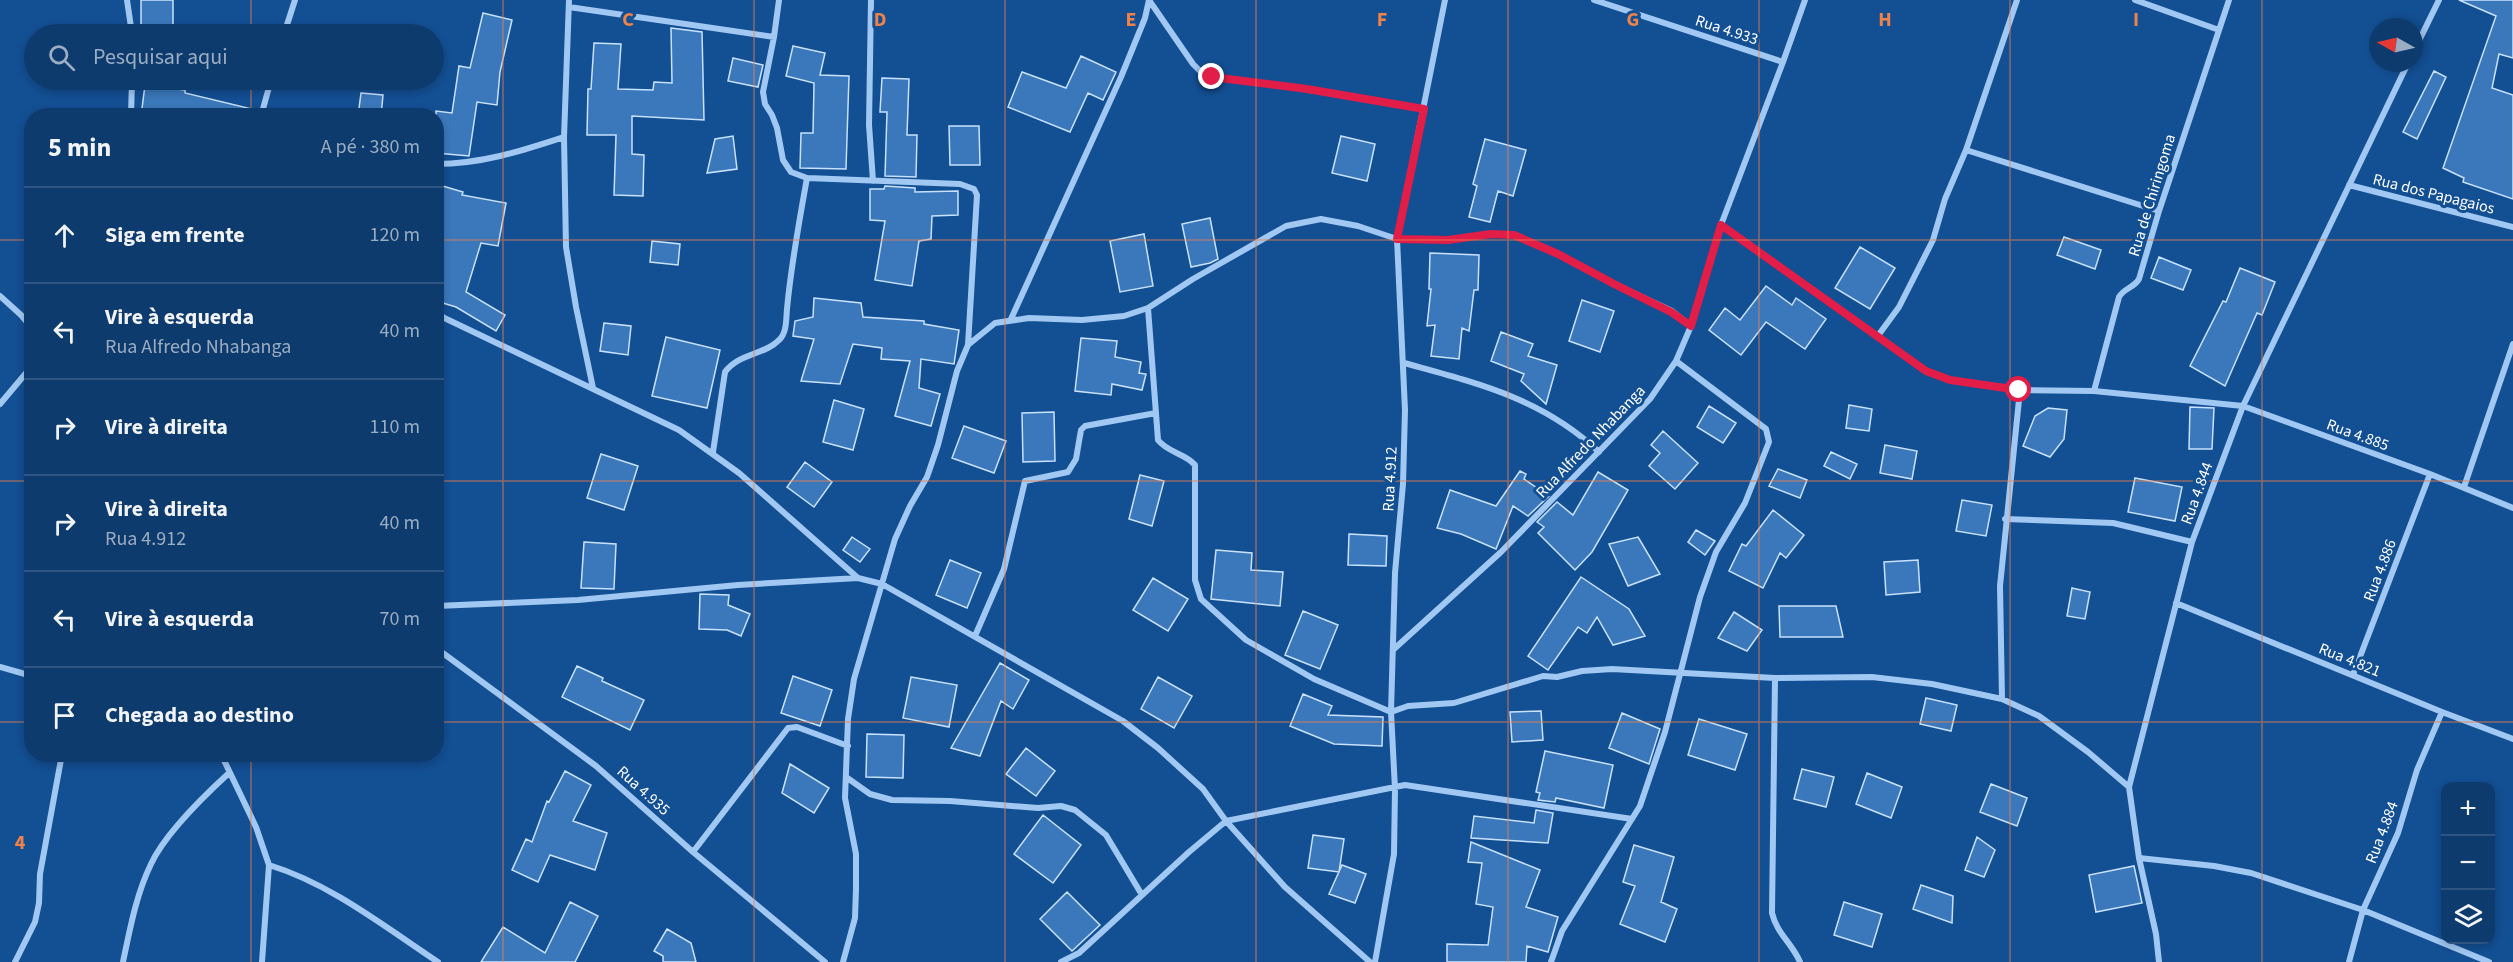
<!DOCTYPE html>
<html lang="pt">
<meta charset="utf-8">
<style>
:root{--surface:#0e3b6e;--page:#1c4676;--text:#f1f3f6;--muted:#9badc2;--line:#2e5581}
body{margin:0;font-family:"Source Sans 3",sans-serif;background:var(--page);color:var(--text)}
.controls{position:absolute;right:18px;bottom:18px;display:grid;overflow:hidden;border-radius:12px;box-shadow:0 3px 9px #0003}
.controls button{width:54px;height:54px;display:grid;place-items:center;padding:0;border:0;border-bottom:2px solid var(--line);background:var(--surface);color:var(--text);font:30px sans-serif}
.compass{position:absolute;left:2369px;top:18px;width:54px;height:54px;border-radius:50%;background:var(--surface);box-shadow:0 3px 9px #0003;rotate:278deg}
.stop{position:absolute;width:18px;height:18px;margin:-14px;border:4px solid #e11d48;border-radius:50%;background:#fff}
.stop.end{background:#e11d48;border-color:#fff;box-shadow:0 2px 6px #0008}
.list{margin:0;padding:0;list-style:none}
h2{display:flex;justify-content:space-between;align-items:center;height:78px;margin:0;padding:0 24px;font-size:26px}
h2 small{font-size:20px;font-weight:400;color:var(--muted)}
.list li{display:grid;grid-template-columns:39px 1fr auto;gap:18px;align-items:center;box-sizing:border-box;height:96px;padding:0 24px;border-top:2px solid var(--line)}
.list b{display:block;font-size:22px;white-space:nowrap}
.list p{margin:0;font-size:20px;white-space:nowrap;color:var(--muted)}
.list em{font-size:20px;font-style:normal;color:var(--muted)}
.icon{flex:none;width:33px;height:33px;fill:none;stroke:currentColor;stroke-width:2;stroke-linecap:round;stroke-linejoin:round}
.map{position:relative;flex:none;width:2513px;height:962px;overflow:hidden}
.search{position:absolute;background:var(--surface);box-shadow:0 3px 9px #0003;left:24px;top:24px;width:420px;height:66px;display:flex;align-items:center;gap:15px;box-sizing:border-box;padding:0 21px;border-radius:33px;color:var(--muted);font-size:22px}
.panel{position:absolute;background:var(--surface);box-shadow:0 3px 9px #0003;left:24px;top:108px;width:420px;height:654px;border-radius:24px}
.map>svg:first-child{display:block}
.building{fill:#3b78bb;stroke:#c8e1fd;stroke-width:1.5}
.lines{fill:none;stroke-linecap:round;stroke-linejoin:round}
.street{stroke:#a1c8f2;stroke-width:6}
.route{stroke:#e11d48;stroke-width:8}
.grid{fill:none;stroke:#ee8249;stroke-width:1.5;stroke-opacity:0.55}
.labels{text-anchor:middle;stroke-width:6;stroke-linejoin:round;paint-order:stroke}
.street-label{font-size:16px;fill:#fff;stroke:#134f93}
.grid-label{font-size:20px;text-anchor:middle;font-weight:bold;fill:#ee8249;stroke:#134f93;stroke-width:6;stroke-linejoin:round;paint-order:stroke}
</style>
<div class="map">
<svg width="2513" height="962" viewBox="0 0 2513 962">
<rect width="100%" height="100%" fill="#134f93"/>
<!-- building -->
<path class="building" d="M141 0H173V34H141Z
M2459 0H2513V58L2499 54 2492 88 2513 95V199L2463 182 2464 178 2443 168 2496 16Z
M483 13 512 20 500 72 497 105 477 102 469 156 436 153V111L452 113 459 66 470 68Z
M671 28 702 32 704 120 632 116V154L644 155 643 196 614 195 616 135H587L588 89H591L594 43 621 44 618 89 653 90 654 82 672 83Z
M793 46 825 53 820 75 849 76 846 169 800 168 801 133H813L814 83 786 76Z
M1081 56 1116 72 1103 100 1088 93 1070 132 1008 107 1022 72 1066 88Z
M733 58 763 65 758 87 728 81Z
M2434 71 2446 77 2417 139 2403 132Z
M882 78 909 79 907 135H917L916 177 885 176 887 112H880Z
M145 85 185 90V93L252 109V116H141Z
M361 93 383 95 381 116H358Z
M949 126H979L980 165H950Z
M733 136 737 169 707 173 715 139Z
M1341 136 1375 144 1367 181 1332 173Z
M1485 139 1526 150 1513 196 1498 191 1490 222 1469 217 1477 186 1473 184Z
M436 184 463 192 462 195 506 203 498 246 481 243 466 292 505 315 496 331 456 307 436 301Z
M885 186 915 188V192L958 191V215L932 216 931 239 919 241 912 286 875 280 885 221 870 220V189H884Z
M1210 218 1218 259 1210 263 1191 267 1182 224Z
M1144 234 1153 286 1120 292 1110 241Z
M2064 237 2101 250 2095 269 2057 255Z
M652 241 680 244 678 265 650 262Z
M1860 247 1895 268 1870 309 1835 288Z
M1430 253 1479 255 1478 290H1474L1469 331 1462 328 1459 359 1431 356 1435 325 1427 326 1431 289H1429Z
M2159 257 2191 270 2183 290 2151 278Z
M2240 268 2275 282 2262 315 2257 313 2225 386 2190 366 2223 301 2226 302Z
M1766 286 1792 305 1796 298 1826 319 1805 349 1766 322 1741 355 1709 330 1725 308 1740 320Z
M814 298 861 303 863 317 924 321V324L959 330 954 364 921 359 919 388 940 394 931 426 895 416 910 361 881 359 882 348 853 344 840 384 801 381 814 339 793 336 795 321 813 317Z
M1582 300 1614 311 1600 352 1569 341Z
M604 323 631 326 628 355 600 351Z
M1501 332 1533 344 1528 356 1557 365 1546 404 1521 381 1524 374 1491 361Z
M666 337 720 350 707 408 652 396Z
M1081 338 1117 341 1115 357 1141 362 1139 373 1146 374 1142 390 1112 384 1111 395 1075 391Z
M834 400 864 409 853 450 823 442Z
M1849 405 1872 409 1869 431 1846 428Z
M1709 406 1736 423 1723 443 1697 427Z
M2190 407 2214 408 2212 449H2189Z
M2048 408 2067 410 2064 439 2050 457 2023 446 2035 416Z
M1054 412 1055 461 1023 462 1022 413Z
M964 426 1006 441 994 473 952 458Z
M1663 431 1698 463 1675 489 1649 466 1660 453 1651 445Z
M1885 445 1917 451 1912 479 1880 473Z
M1831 452 1857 464 1850 479 1824 466Z
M601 454 638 466 624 510 587 498Z
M805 462 832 482 814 507 787 487Z
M1778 469 1807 480 1800 498 1769 486Z
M1520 471 1526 474 1524 479 1549 496 1528 516 1513 506 1496 549 1461 534 1437 528 1450 490 1496 506Z
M1598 472 1628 490 1592 552 1575 570 1538 533 1544 527 1537 522 1557 502 1573 515Z
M1140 475 1164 481 1152 526 1129 519Z
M2135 478 2182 487 2175 521 2128 512Z
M1962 500 1992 505 1986 536 1956 531Z
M1773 510 1804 535 1786 558 1780 553 1763 588 1729 571 1742 544 1746 546Z
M1696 530 1715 541 1705 555 1688 542Z
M1349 534 1387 536 1386 566 1348 565Z
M852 537 870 549 860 562 843 550Z
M1638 537 1660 574 1628 586 1609 544Z
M584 542 616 544 614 589 581 588Z
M1216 550 1252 553 1251 570 1283 572 1280 606 1211 599Z
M950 560 981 573 967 608 936 595Z
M1918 560 1920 592 1886 595 1884 562Z
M1581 577 1629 609 1645 636 1613 645 1597 617 1587 633 1578 627 1548 670 1528 656Z
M1153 578 1188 599 1168 631 1133 610Z
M2072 588 2090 592 2085 619 2067 616Z
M700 594 729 595 728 605 750 614 741 636 727 630 699 629Z
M1779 606H1836L1843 637H1780Z
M1303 611 1338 625 1320 669 1285 655Z
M1734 612 1762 630 1747 651 1718 638Z
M1000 663 1029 680 1013 709 1001 701 980 756 951 748Z
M577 666 603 678 602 681 644 700 630 730 562 697Z
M793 676 832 690 820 726 781 713Z
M911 677 957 685 949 727 903 718Z
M1158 677 1192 696 1174 728 1141 709Z
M1303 694 1332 706 1328 715 1383 717 1382 746 1334 744 1290 726Z
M1926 698 1957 705 1951 731 1920 724Z
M1541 711 1543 740 1512 742 1510 712Z
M1622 713 1660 729 1649 764 1609 748Z
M1699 719 1747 734 1735 770 1688 755Z
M867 734 904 735 903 778 866 777Z
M1026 748 1055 771 1036 796 1006 774Z
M1545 751 1613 765 1604 808 1556 798 1555 802 1538 800 1540 793 1536 792Z
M790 764 829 788 814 813 782 793Z
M1802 769 1834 777 1826 807 1794 799Z
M565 771 591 785 573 821 607 833 595 870 550 855 538 882 512 870 526 839 532 842 547 801 549 802Z
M1867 773 1902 787 1891 818 1856 804Z
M1991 784 2027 798 2017 826 1980 812Z
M1536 810 1553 813 1548 843 1471 838 1474 816 1534 823Z
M1043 815 1081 845 1053 883 1014 854Z
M1313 835 1344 839 1339 872 1308 868Z
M1977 837 1995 850 1984 877 1965 870Z
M1471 842 1540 870 1526 907 1558 917 1548 952 1527 946 1526 962H1447V944L1488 945 1493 907 1476 904 1482 863 1468 862Z
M1634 845 1674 857 1661 902 1677 909 1665 942 1620 924 1635 886 1623 882Z
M1342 865 1366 874 1355 903 1329 894Z
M2134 866 2142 903 2096 912 2089 875Z
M1921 885 1953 896 1952 923 1913 909Z
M1067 892 1100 925 1072 951 1040 919Z
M570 902 598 916 575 962H481L503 927 545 953Z
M1844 902 1882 914 1872 947 1834 935Z
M667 929 691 943 696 962H663V956L654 951Z"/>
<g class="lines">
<!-- street -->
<path class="street" d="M127 0 132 34
M569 0 564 137 566 247 576 307 593 388
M779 0 774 37 763 92 765 104 772 115 777 128 783 160 791 172 807 178 960 184 974 189 977 195 968 345
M871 0 869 125 873 181
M1149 0 1193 64 1201 72 1212 77 1307 89 1424 109
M1594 0 1783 62
M2135 0 2219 30
M569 7 774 37
M284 34 295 0
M2414 51 2439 0
M131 116 132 80
M261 116 271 80
M1966 150 2159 211
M436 164C482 164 521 151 564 137
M2349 185 2513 227
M1721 225 1926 371 1950 380 2020 390 2094 391 2243 406 2430 474 2513 508
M0 296 21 315 32 328
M1148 308 1158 440C1168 453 1185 453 1195 465V580L1201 599 1246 640 1314 679 1391 712 1408 706 1454 703 1543 676 1557 677 1582 671 1612 669 1775 678 1872 677 1932 684 2002 699 2039 716 2088 752 2129 787
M436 314 679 430 739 473 858 578
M1011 319 1121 77 1145 18 1149 0
M436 325 442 316
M1877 337 1899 307 1933 240 1945 199 1966 150 2017 0
M1404 363C1476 383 1542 398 1599 452
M2094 391 2119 297C2124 288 2134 288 2139 279L2159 211 2229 0
M0 404 32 366
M713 452 725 372C739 353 765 355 779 340 787 333 786 319 787 309 791 265 799 222 807 178
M2464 487 2513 344
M2005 519 2113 523 2192 542
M2176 603 2442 712 2513 739
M436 606 578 600 738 585 858 578 882 584 1123 721 1158 748 1203 789 1226 821 1285 887 1370 962
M975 636 1004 569 1025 481 1068 472 1076 459 1081 430 1085 426 1156 413
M436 648 596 766 693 852 825 962
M1394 649 1501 552 1650 399 1676 361 1691 326 1721 225 1783 62 1805 0
M0 667 32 676
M2353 675 2430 474
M1775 678 1772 913C1777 934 1792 943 1800 962
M2002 699 2000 586 2020 390
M221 754 256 827 269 865 262 962
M846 777 870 794 892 800 950 801 1038 808 1061 806 1075 810 1106 835 1142 895
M693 852 788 728 797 727 848 746
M2139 858 2214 866 2251 873 2363 910 2489 962
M269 865C331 884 385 927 438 962
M15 962 35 922 39 903 40 874 62 754
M123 962C130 929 136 895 151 864 165 834 205 795 229 773
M843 962 855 918 856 889V854L845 798 848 719 854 679 895 539 910 506 927 477 938 445 957 371 968 345 995 323 1029 318 1082 320 1124 316 1148 308 1193 279 1286 226 1321 219 1358 226 1397 239 1448 240 1491 234 1514 235 1558 254 1616 285 1672 311 1691 326
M1061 962 1079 953 1189 852 1226 821 1405 785 1632 819
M1375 962 1394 854 1395 789 1391 712 1395 573 1403 484 1405 410 1397 239 1445 0
M1551 962 1562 931 1640 806 1665 732 1700 597 1716 552 1745 503 1769 442 1766 429 1676 361
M2159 962 2156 934 2139 858 2129 787 2192 542 2243 406 2408 63
M2349 962 2363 910 2398 833 2417 770 2442 712"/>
</g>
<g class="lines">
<!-- route -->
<path class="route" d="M1212 77 1307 89 1424 109 1397 239 1448 240 1491 234 1514 235 1558 254 1616 285 1671 312 1691 326 1721 225 1926 371 1950 380 2019 390"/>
</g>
<!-- grid -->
<path class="grid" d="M251 0V34M503 0V962M754 0V962M1005 0V962M1256 0V962M1508 0V962M1759 0V962M2010 0V962M2262 0V962M251 80V116M0 240H32M436 240H2513M0 481H32M436 481H2513M0 722H32M436 722H2513M251 754V962"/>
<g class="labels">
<!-- street labels -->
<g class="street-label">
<text transform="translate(1727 29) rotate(18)" y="6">Rua 4.933</text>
<text transform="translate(2434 193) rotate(14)" y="6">Rua dos Papagaios</text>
<text transform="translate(2151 195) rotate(-73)" y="6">Rua de Chiringoma</text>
<text transform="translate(2358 434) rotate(20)" y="6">Rua 4.885</text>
<text transform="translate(1590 441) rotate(-46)" y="6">Rua Alfredo Nhabanga</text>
<text transform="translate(1389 479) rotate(-87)" y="6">Rua 4.912</text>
<text transform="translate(2196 493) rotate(-70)" y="6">Rua 4.844</text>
<text transform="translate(2379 570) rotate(-69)" y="6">Rua 4.886</text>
<text transform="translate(2350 659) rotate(22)" y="6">Rua 4.821</text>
<text transform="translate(644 790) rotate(42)" y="6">Rua 4.935</text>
<text transform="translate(2381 832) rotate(-69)" y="6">Rua 4.884</text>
</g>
</g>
<g class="grid-label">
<text x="628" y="26">C</text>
<text x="880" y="26">D</text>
<text x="1131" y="26">E</text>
<text x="1382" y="26">F</text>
<text x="1633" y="26">G</text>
<text x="1885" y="26">H</text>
<text x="2136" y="26">I</text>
<text x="20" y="849">4</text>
</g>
</svg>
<div class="controls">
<button>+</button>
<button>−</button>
<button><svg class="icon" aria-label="layers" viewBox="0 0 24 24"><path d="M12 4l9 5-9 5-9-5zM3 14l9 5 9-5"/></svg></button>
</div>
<svg class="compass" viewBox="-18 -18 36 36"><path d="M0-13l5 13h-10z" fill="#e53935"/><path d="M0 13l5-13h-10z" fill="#9badc2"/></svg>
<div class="stop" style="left:2019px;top:390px"></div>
<div class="stop end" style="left:1212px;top:77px"></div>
<div class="search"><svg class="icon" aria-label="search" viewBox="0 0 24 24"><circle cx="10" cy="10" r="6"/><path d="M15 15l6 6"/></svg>Pesquisar aqui</div>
<section class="panel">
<h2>5 min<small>A pé · 380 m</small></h2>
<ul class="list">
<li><svg class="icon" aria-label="ahead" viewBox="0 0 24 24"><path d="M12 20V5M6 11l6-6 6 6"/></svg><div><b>Siga em frente</b></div><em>120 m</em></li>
<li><svg class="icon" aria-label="left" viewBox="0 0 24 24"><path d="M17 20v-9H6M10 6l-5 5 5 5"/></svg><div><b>Vire à esquerda</b><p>Rua Alfredo Nhabanga</p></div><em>40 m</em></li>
<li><svg class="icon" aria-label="right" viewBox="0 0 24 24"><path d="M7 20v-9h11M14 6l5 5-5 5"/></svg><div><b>Vire à direita</b></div><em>110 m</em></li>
<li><svg class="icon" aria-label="right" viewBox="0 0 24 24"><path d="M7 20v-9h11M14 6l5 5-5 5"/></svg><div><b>Vire à direita</b><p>Rua 4.912</p></div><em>40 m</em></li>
<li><svg class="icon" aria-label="left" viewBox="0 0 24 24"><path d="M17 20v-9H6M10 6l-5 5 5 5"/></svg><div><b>Vire à esquerda</b></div><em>70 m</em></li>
<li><svg class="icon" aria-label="arrive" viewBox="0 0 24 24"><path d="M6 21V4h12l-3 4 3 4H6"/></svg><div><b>Chegada ao destino</b></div></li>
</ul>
</section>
</div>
